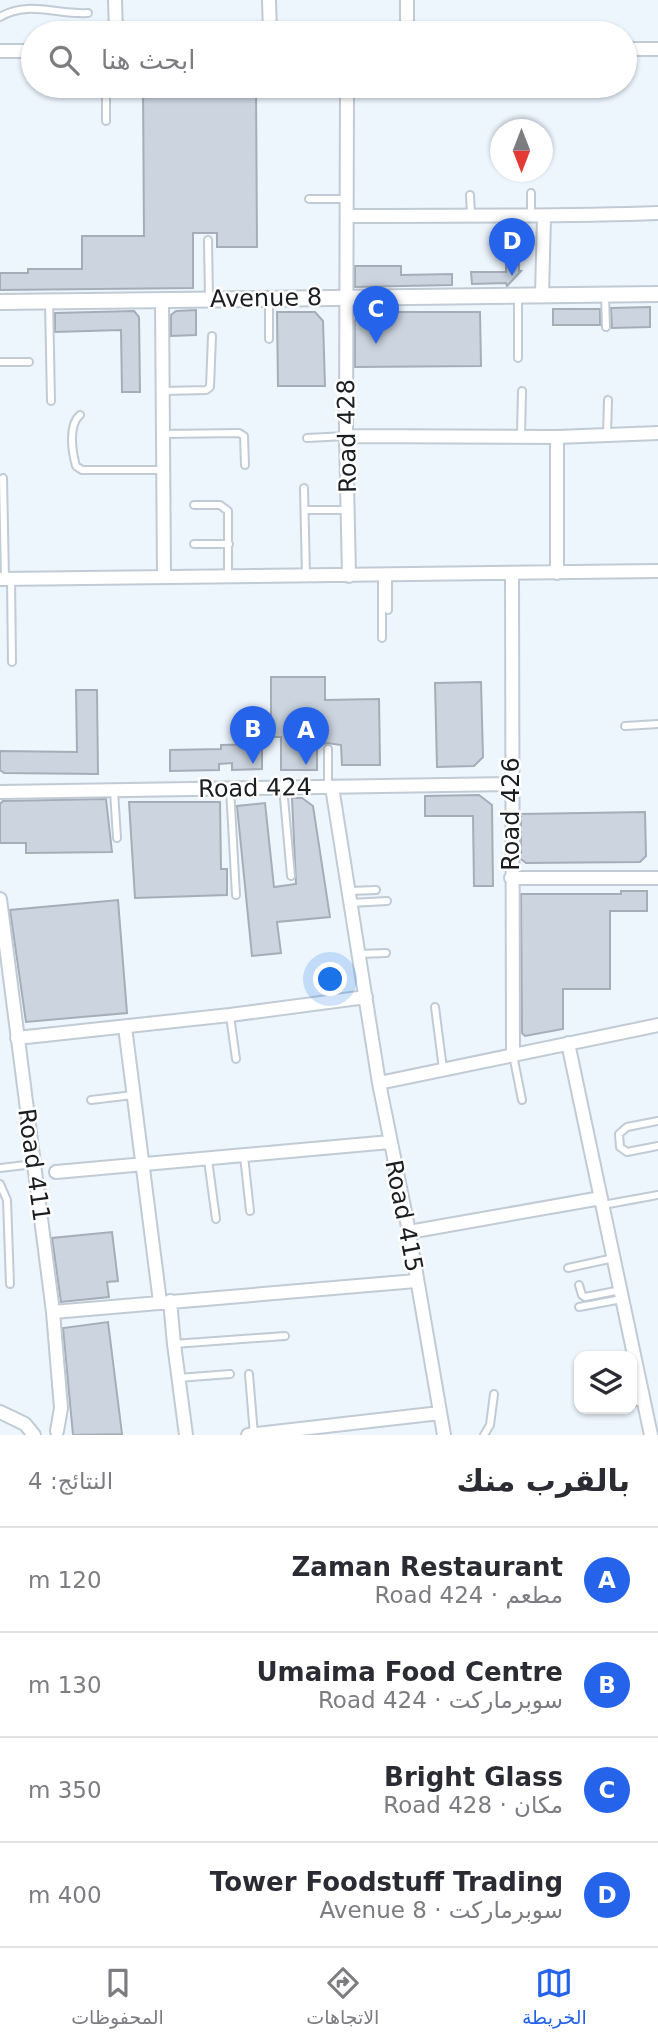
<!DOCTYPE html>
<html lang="ar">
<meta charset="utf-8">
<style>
:root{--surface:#fff;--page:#f2f2f3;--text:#2b2b33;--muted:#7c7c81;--line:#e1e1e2;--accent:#2563eb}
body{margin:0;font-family:"DejaVu Sans",Vazirmatn,sans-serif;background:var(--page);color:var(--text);direction:rtl}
.controls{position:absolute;right:21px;bottom:21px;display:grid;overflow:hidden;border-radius:14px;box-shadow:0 2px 5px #0004}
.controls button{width:63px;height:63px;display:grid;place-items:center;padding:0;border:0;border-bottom:2px solid var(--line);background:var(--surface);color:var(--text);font:35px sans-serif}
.compass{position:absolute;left:490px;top:119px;width:63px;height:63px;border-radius:50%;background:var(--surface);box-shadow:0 2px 5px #0004;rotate:180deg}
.you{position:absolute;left:331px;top:980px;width:24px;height:24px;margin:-18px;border:5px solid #fff;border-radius:50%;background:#1a73e8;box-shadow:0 0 0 10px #1a73e833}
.badge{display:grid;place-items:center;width:46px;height:46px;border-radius:50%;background:var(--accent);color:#fff;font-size:23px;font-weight:700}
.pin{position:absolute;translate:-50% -58px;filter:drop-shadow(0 2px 4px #0008)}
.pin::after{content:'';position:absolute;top:37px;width:24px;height:21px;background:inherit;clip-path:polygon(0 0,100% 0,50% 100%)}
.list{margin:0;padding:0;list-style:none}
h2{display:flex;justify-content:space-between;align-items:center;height:91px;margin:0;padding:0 28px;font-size:30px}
h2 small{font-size:23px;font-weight:400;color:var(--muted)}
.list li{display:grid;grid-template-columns:46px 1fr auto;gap:21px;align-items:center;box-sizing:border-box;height:105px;padding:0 28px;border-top:2px solid var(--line)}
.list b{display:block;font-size:26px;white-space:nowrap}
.list p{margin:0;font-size:23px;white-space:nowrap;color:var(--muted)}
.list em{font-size:23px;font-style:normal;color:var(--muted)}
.icon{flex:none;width:38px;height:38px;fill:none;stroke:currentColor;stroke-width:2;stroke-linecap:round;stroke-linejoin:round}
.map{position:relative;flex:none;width:658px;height:1435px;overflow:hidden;direction:ltr}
.search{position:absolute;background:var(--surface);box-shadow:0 2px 5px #0004;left:21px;right:21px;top:21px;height:77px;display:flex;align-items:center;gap:18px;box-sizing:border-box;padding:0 24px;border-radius:38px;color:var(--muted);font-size:26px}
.sheet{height:511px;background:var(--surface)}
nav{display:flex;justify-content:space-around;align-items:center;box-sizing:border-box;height:98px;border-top:2px solid var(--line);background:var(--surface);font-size:19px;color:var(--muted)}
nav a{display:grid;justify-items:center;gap:4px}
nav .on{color:var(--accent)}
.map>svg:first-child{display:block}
.building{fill:#cbd4df;stroke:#a5aeb8;stroke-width:2}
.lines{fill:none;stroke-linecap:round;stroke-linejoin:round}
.service-casing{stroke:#c1cbd5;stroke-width:10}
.minor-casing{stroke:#c1cbd5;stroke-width:16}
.tertiary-casing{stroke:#c1cbd5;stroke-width:18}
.service{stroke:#fff;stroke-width:6}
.minor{stroke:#fff;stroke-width:12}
.tertiary{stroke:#fff;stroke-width:14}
.labels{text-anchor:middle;stroke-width:5;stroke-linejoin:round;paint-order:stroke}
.street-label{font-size:24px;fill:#1a1e21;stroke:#fff}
</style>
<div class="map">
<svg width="658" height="1435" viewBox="0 0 658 1435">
<rect width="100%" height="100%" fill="#edf5fd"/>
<!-- building -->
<path class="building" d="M143 86H256L257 247H217V233H193V288L0 290V273H28V269H82V236H144Z
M519 262V271H521L507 286 506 283 472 284 471 272H506V263Z
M355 266H401V275L452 274V285L355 287Z
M650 307V327L612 328 611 308Z
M553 309H600V325H553Z
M196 310V335L171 336V315L176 311Z
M134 311 139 317 140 392H122L121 330 55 332V313Z
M277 312H315L323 321 325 386H278Z
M363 312H480L481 366 355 367V320Z
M271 677H325V700L379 699 380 765H342L341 745 327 743 317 746V770H281V737H271Z
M481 682 483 757 474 766 437 767 435 683Z
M76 690H97L98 774 4 773 0 770V751L77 752Z
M262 744V769L232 770V763L219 764V770L170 771V750L221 749V745Z
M479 795 492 805 493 886H474L473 816H425V796Z
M292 798H302L313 806 330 917 277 922 281 953 252 956 237 806 265 803 274 887 296 884Z
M106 799 112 852 26 853V843H0V804L3 801Z
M129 802H220L221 869H227V895L135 898Z
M645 812 646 856 640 862 526 863 521 859V814Z
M621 891H647V911H610V989H563V1029L525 1036 522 1033 521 894H621Z
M118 900 127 1013 26 1022 10 910Z
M112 1232 118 1281 107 1282 109 1297 61 1302 52 1238Z
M108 1322 122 1434 73 1435 63 1328Z"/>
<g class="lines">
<defs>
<path id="service" d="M0 17C27 0 58 15 88 13
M106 86V121
M531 193V215
M470 195 471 215
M309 199H347
M208 240 209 298
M605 295 606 327
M518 297V358
M269 300V339
M49 301 51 401
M0 362H29
M163 391 206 390 210 387 212 336
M80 415C68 425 72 452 76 466L82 470H164
M164 434 239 433 244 436 245 465
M607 434 608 400
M521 435 522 391
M307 438 346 436
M3 478 5 579
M304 488 306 576
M194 505H220L228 511V577
M305 510H348
M194 544H229
M382 575V638
M388 575V610
M11 579 12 662
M625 726 658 724
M328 749V787
M283 787 291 876
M230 788 236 895
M114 791 117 838
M349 891 376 890
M351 903 387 901
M359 954 386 953
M435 1007 443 1069
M230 1016 236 1059
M513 1055 522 1100
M91 1100 133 1095
M658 1121 627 1127 619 1134 620 1147 627 1152 658 1146
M244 1156 250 1211
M208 1160 216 1219
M0 1168 34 1164
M0 1184 7 1200 10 1284
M603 1205 658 1195
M568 1268 614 1258
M579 1285 582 1295 585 1297 621 1290
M579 1307 622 1299
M174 1344 285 1336
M249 1374 254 1435
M178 1378 230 1374
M632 1403 644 1400
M484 1435 490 1425 494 1394"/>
<path id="minor" d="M115 0 116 33
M269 0 270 33
M407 33V0
M625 49H658
M0 51H33
M347 86 346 436 349 576
M347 216C451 215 554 217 658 213
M542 295 544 217
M162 300 164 577
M346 436 557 437 658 433
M557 437V573
M512 573 513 1055
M0 579 658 571
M332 787 379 1083 409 1232 444 1435
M0 792 511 784
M511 878H658
M0 899 53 1312 61 1408 57 1431
M125 1027 160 1302
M17 1038 230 1015 366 997
M568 1043 651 1435
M379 1083 658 1025
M56 1172 390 1142
M409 1232 601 1198
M170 1301 174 1344 186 1435
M53 1312 416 1281
M0 1412 25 1424 34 1435
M248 1435 440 1413"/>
<path id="tertiary" d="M0 302 658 294"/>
</defs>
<!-- service casing -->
<use href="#service" class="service-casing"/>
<!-- minor casing -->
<use href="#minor" class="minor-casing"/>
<!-- tertiary casing -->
<use href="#tertiary" class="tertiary-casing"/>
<!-- service -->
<use href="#service" class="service"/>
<!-- minor -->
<use href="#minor" class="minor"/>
<!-- tertiary -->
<use href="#tertiary" class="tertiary"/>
</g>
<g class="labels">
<!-- street labels -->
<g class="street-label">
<text transform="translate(266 298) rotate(-1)" y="8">Avenue 8</text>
<text transform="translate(347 436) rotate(-91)" y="8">Road 428</text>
<text transform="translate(255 788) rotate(-1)" y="8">Road 424</text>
<text transform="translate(511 814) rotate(-90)" y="8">Road 426</text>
<text transform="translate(34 1165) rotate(82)" y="8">Road 411</text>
<text transform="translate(404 1216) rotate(79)" y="8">Road 415</text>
</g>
</g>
</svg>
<div class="controls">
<button><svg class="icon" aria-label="layers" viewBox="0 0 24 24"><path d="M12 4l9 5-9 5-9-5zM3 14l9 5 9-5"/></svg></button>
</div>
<svg class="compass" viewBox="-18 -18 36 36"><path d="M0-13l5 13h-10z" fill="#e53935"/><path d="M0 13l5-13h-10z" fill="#7c7c81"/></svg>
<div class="you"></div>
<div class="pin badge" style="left:306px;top:765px">A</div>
<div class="pin badge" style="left:253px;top:764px">B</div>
<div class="pin badge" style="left:376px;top:344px">C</div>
<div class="pin badge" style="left:512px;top:276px">D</div>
<div class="search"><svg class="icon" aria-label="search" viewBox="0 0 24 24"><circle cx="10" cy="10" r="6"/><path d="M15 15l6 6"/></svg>ابحث هنا</div>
</div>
<section class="sheet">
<h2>بالقرب منك<small>النتائج: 4</small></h2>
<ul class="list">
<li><span class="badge">A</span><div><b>Zaman Restaurant</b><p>مطعم · Road 424</p></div><em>120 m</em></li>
<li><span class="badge">B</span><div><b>Umaima Food Centre</b><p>سوبرماركت · Road 424</p></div><em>130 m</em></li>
<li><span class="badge">C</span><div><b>Bright Glass</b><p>مكان · Road 428</p></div><em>350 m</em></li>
<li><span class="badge">D</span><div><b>Tower Foodstuff Trading</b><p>سوبرماركت · Avenue 8</p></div><em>400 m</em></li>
</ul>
</section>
<nav>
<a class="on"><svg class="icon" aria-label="map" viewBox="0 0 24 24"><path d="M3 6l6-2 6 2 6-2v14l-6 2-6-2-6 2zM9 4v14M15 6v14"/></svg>الخريطة</a>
<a><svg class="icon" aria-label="directions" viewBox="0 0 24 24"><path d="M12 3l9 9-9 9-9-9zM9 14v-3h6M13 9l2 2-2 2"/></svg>الاتجاهات</a>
<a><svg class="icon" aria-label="saved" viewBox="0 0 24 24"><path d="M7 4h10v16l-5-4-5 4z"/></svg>المحفوظات</a>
</nav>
